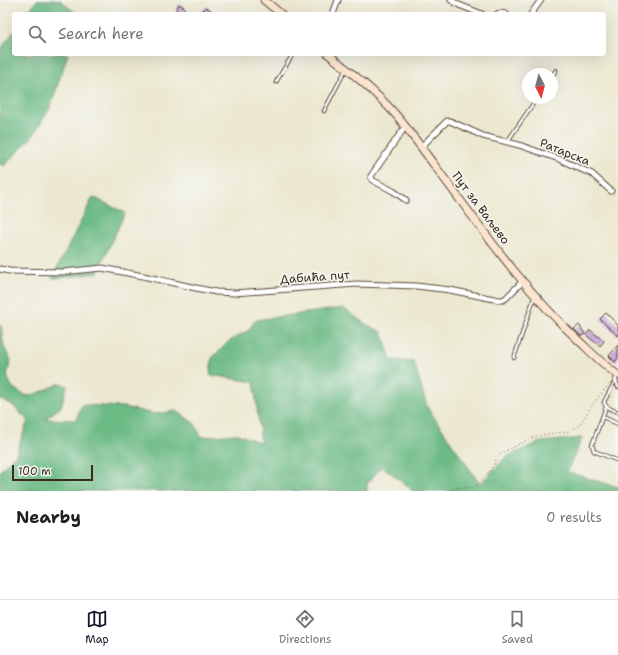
<!DOCTYPE html>
<meta charset="utf-8">
<style>
:root{--surface:#fff;--page:#f6f6f6;--text:#202124;--muted:#757577;--line:#e0e0e0;--accent:#111827}
body{margin:0;font-family:"Shantell Sans",sans-serif;background:var(--page);color:var(--text)}
.compass{position:absolute;left:522px;top:68px;width:36px;height:36px;border-radius:50%;background:var(--surface);box-shadow:0 4px 16px #0002;rotate:174deg}
.scale{position:absolute;left:12px;bottom:10px;width:81px;box-sizing:border-box;padding-left:4px;border:2px solid #3b2a1e;border-top:0;font-size:11px;line-height:14px;white-space:nowrap;color:#3b2a1e;-webkit-text-stroke:3px #f6f6f2;paint-order:stroke}
.list{margin:0;padding:0;list-style:none}
h2{display:flex;justify-content:space-between;align-items:center;height:52px;margin:0;padding:0 16px;font-size:17px}
h2 small{font-size:13px;font-weight:400;color:var(--muted)}
.icon{flex:none;width:22px;height:22px;fill:none;stroke:currentColor;stroke-width:2;stroke-linecap:round;stroke-linejoin:round}
.map{position:relative;flex:none;width:618px;height:491px;overflow:hidden}
.search{position:absolute;background:var(--surface);box-shadow:0 4px 16px #0002;left:12px;right:12px;top:12px;height:44px;display:flex;align-items:center;gap:10px;box-sizing:border-box;padding:0 14px;border-radius:4px;color:var(--muted);font-size:15px}
.sheet{height:108px;background:var(--surface)}
nav{display:flex;justify-content:space-around;align-items:center;box-sizing:border-box;height:56px;border-top:1px solid var(--line);background:var(--surface);font-size:11px;color:var(--muted)}
nav a{display:grid;justify-items:center;gap:2px}
nav .on{color:var(--accent)}
.map>svg:first-child{display:block}
.forest{fill:#6cba84;stroke:#547251}
.building{fill:#c79dda}
.lines{fill:none;stroke-linecap:round;stroke-linejoin:round}
.lane-casing{stroke:#564639;stroke-width:4.5}
.street-casing{stroke:#564639;stroke-width:7}
.secondary-casing{stroke:#564639;stroke-width:9}
.path{stroke:#564639;stroke-width:1;stroke-dasharray:1 3;stroke-linecap:butt}
.lane{stroke:#fff;stroke-width:2.5}
.street{stroke:#fff;stroke-width:5}
.secondary{stroke:#fbe5cf;stroke-width:7}
.labels{text-anchor:middle;stroke-width:3;stroke-linejoin:round;paint-order:stroke}
.street-label{font-size:12px;fill:#3b2a1e;stroke:#f6f6f2}
</style>
<div class="map">
<svg width="618" height="491" viewBox="0 0 618 491">
<rect width="100%" height="100%" fill="#f6f6f2"/>
<filter id="ink" filterUnits="userSpaceOnUse"><feTurbulence type="fractalNoise" baseFrequency=".025" numOctaves="2"/><feDisplacementMap in="SourceGraphic" scale="8" xChannelSelector="R" yChannelSelector="G"/><feConvolveMatrix kernelMatrix="1 2 1 2 8 2 1 2 1" color-interpolation-filters="sRGB"/></filter>
<filter id="wash" filterUnits="userSpaceOnUse"><feTurbulence type="fractalNoise" baseFrequency=".012" numOctaves="4" result="noise"/><feDisplacementMap in="SourceGraphic" scale="16" xChannelSelector="R" yChannelSelector="G"/><feGaussianBlur stdDeviation="0.9" result="paint"/><feColorMatrix in="noise" values="0 0 0 0 0 0 0 0 0 0 0 0 0 0 0 0 0 1.4 0 .05"/><feComposite in="paint" operator="in"/></filter>
<g filter="url(#wash)">
<rect width="100%" height="100%" fill="#ece8d0"/>
<!-- forest -->
<path class="forest" d="M37 0H60L77 14H27Z
M14 31V54H68L50 108 32 137 4 166 0 164V53L3 46Z
M93 197 125 213 97 273 60 278H52Z
M343 308 367 325 382 332 391 360 414 362 427 407 480 484 506 457 540 442 582 438 567 472 618 487V491H412L410 488 382 466 367 484V491H0V471L16 454 28 420 11 404 0 399V324C2 329 2 335 3 341 4 348 7 354 11 360L7 376 12 387 21 393 28 396 38 393 61 383 67 386 61 407 45 419 76 420 82 405 124 407 154 414 177 411 195 424 201 437 238 434 261 443 254 382 210 375 212 358 228 342 249 330 255 320Z"/>
<g id="blocks">
<!-- building -->
<path class="building" d="M179 4 185 8 181 13 176 10Z
M205 7 211 10 209 14H206L202 12Z
M606 313 618 325V336L600 319Z
M579 325 585 334 581 336 574 329Z
M590 330 604 341 600 346 586 335Z
M618 345V358L615 362 609 356Z"/>
</g>
</g>
<g filter="url(#ink)">
<use href="#blocks" fill-opacity="0" stroke="#564639" stroke-width="1"/>
<g class="lines">
<defs>
<path id="lane" d="M552 76 556 70
M276 82 293 54
M324 111 346 69
M507 142 537 98
M514 358 534 298
M618 375 604 402C605 408 613 410 618 412
M616 380 618 387
M606 407 592 445 594 451 616 460H618
M603 417 618 424"/>
<path id="street" d="M451 0 459 5 482 14
M333 14 338 0
M497 14 500 13 506 14
M531 14 541 0
M405 127 371 176 372 180 393 191 406 200
M421 147 447 121H450L483 136 519 145 559 159 592 174 611 191
M0 269 9 271 63 272 102 268 143 276 196 288 216 292 234 293 357 284 416 286 450 290 499 300H503L506 298 523 281"/>
<path id="secondary" d="M264 0 281 14
M328 54C352 73 376 92 396 115 410 131 422 149 435 166 479 225 522 288 577 339 590 351 603 365 618 375"/>
</defs>
<!-- lane casing -->
<use href="#lane" class="lane-casing"/>
<!-- street casing -->
<use href="#street" class="street-casing"/>
<!-- secondary casing -->
<use href="#secondary" class="secondary-casing"/>
<!-- path -->
<path class="path" d="M450 491 452 489 460 487 473 488 478 485 482 480 490 471 499 455 507 450 536 436 547 434 566 432 572 430 580 425 590 408 609 384"/>
<!-- lane -->
<use href="#lane" class="lane"/>
<!-- street -->
<use href="#street" class="street"/>
<!-- secondary -->
<use href="#secondary" class="secondary"/>
</g>
</g>
<g class="labels">
<!-- street labels -->
<g class="street-label">
<text transform="translate(565 152) rotate(22)" y="4">Ратарска</text>
<text transform="translate(481 208) rotate(53)" y="4">Пут за Ваљево</text>
<text transform="translate(315 277) rotate(-4)" y="4">Дабића пут</text>
</g>
</g>
</svg>
<svg class="compass" viewBox="-18 -18 36 36"><path d="M0-13l5 13h-10z" fill="#e53935"/><path d="M0 13l5-13h-10z" fill="#757577"/></svg>
<div class="scale">100 m</div>
<div class="search"><svg class="icon" aria-label="search" viewBox="0 0 24 24"><circle cx="10" cy="10" r="6"/><path d="M15 15l6 6"/></svg>Search here</div>
</div>
<section class="sheet">
<h2>Nearby<small>0 results</small></h2>
<ul class="list">
</ul>
</section>
<nav>
<a class="on"><svg class="icon" aria-label="map" viewBox="0 0 24 24"><path d="M3 6l6-2 6 2 6-2v14l-6 2-6-2-6 2zM9 4v14M15 6v14"/></svg>Map</a>
<a><svg class="icon" aria-label="directions" viewBox="0 0 24 24"><path d="M12 3l9 9-9 9-9-9zM9 14v-3h6M13 9l2 2-2 2"/></svg>Directions</a>
<a><svg class="icon" aria-label="saved" viewBox="0 0 24 24"><path d="M7 4h10v16l-5-4-5 4z"/></svg>Saved</a>
</nav>
